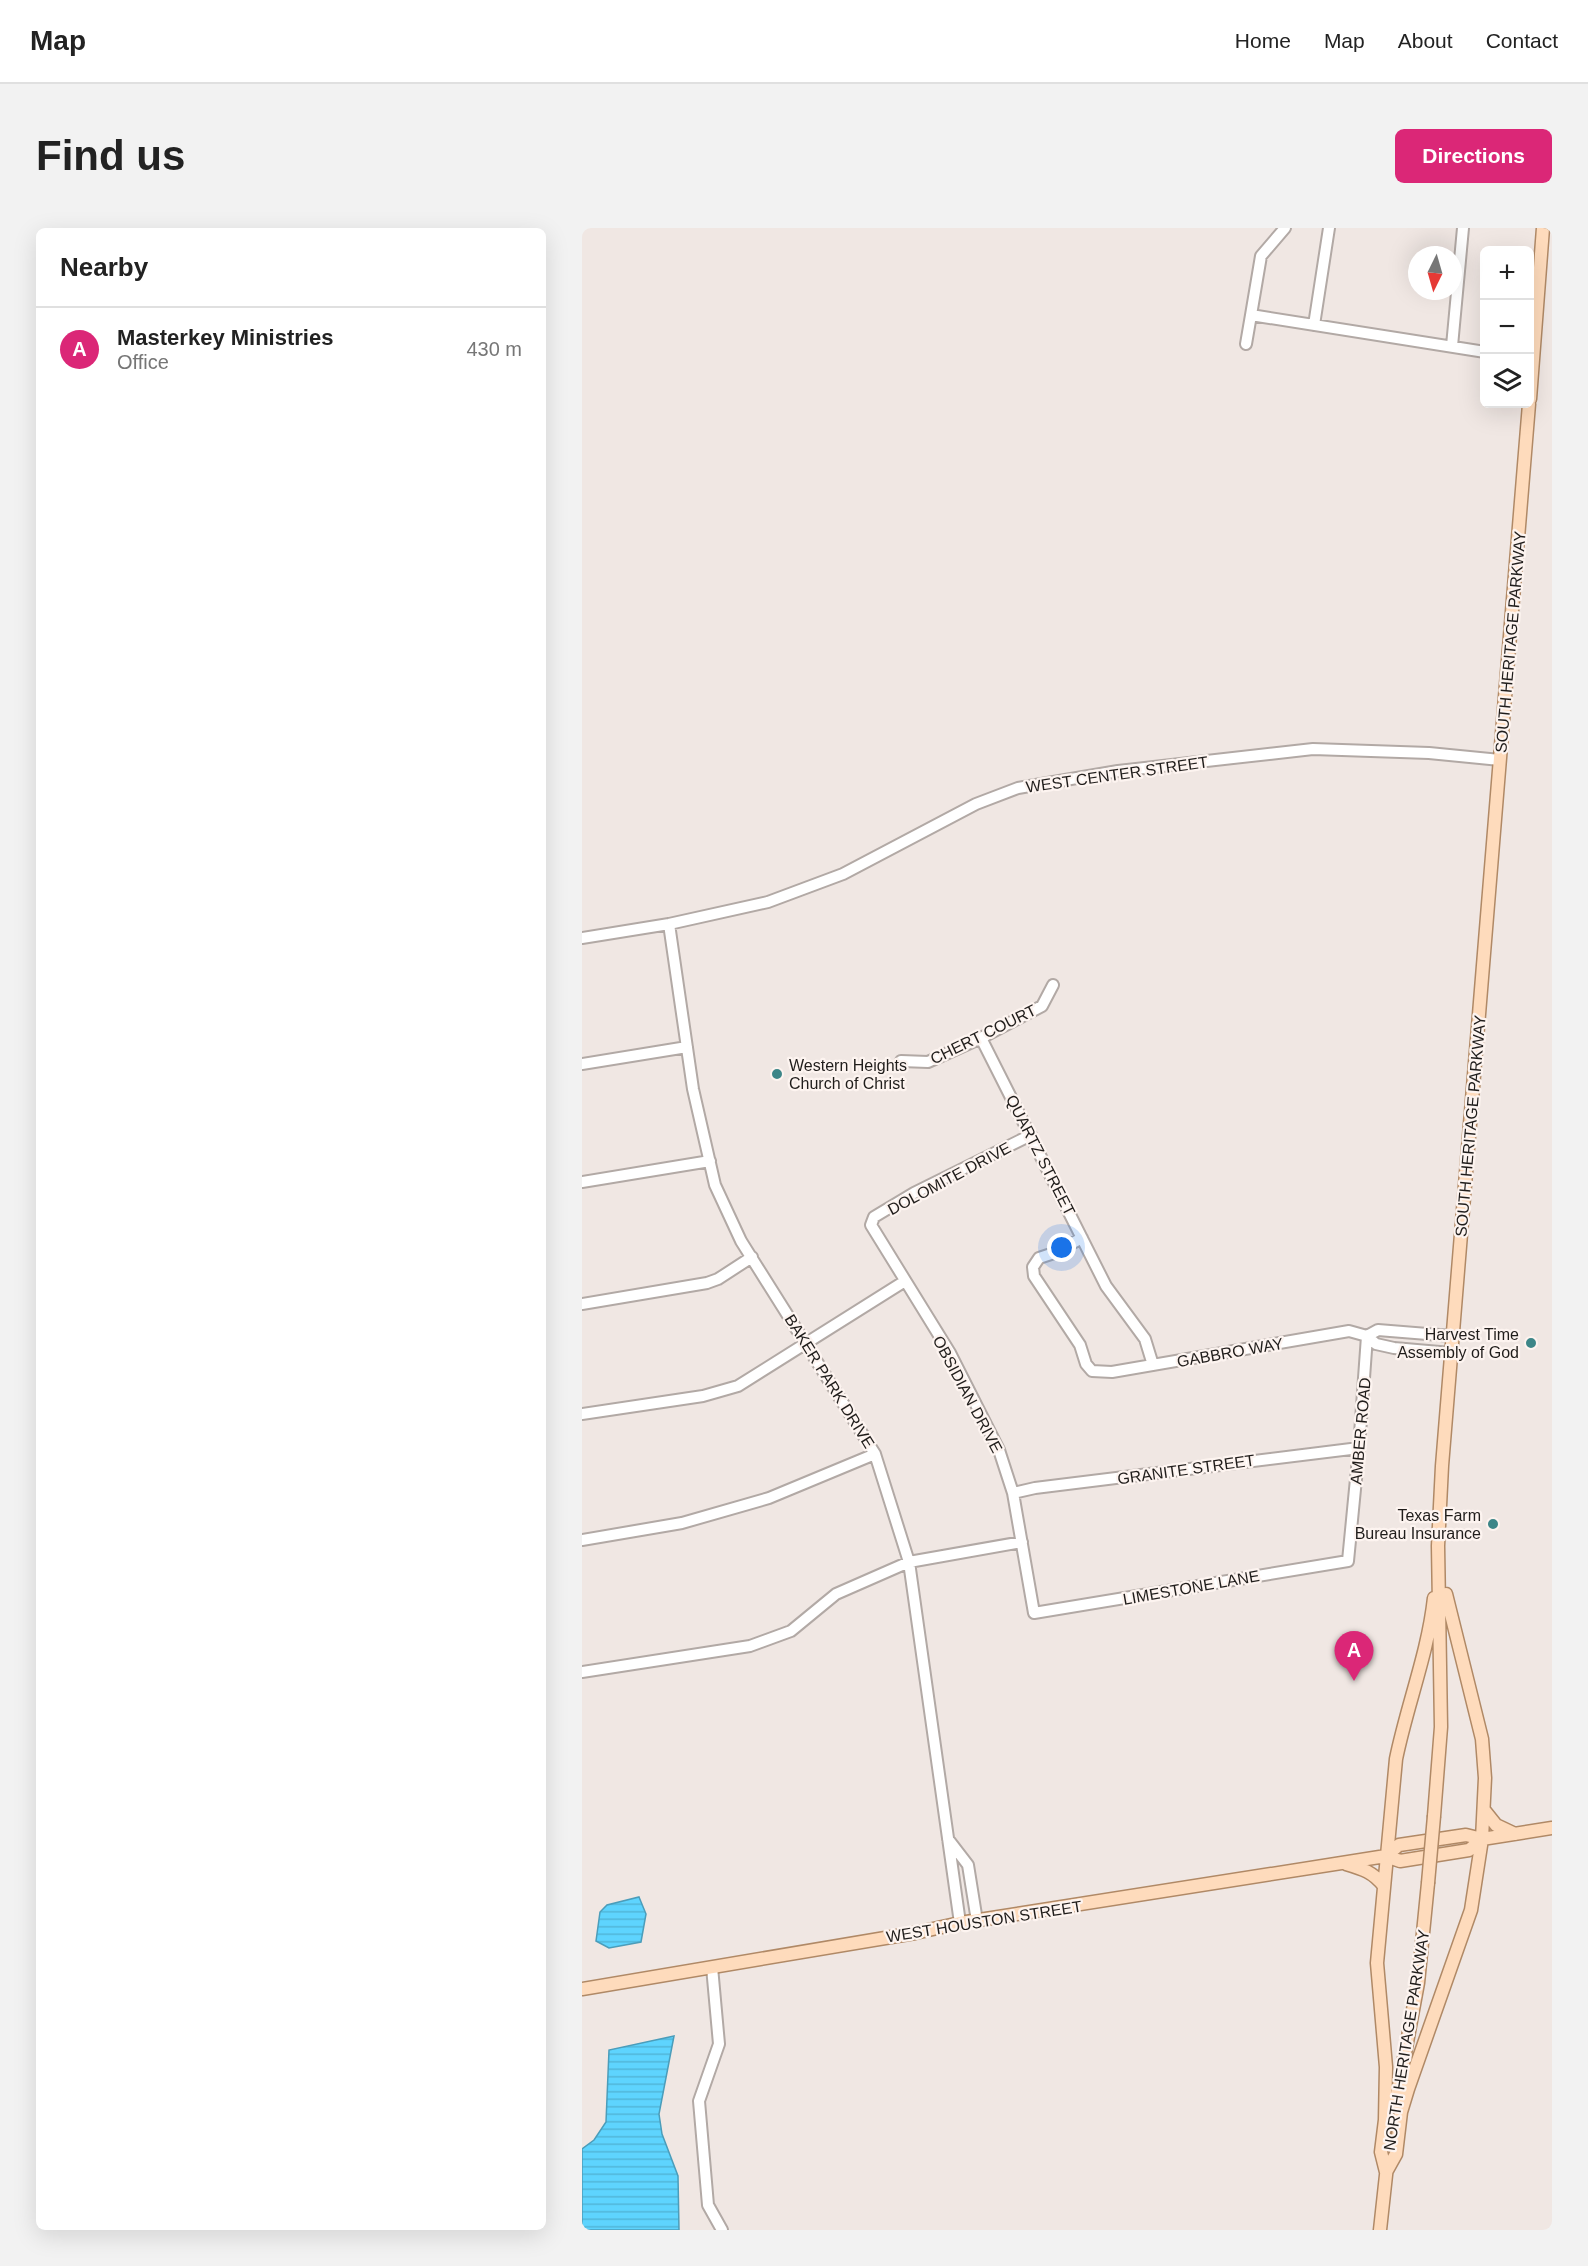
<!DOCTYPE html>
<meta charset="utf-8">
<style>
:root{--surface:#fff;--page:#f2f2f2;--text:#222;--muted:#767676;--line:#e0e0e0;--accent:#db2777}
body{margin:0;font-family:Helvetica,sans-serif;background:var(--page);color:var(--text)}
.controls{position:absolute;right:18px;top:18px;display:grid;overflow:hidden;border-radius:9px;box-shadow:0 6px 24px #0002}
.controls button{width:54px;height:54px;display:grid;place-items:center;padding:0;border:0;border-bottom:2px solid var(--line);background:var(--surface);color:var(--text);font:30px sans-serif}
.compass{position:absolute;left:826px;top:18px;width:54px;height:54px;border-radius:50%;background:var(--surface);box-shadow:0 6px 24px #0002;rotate:185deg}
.you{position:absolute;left:480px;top:1020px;width:21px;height:21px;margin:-15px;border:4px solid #fff;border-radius:50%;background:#1a73e8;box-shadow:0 0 0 9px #1a73e833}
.badge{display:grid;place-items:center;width:39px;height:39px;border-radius:50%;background:var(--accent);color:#fff;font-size:20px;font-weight:700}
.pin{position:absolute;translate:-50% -50px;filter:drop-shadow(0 2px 3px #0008)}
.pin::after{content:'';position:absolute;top:32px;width:21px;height:18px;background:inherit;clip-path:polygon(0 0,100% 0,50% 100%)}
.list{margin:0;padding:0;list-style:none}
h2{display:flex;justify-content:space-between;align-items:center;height:78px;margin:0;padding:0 24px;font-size:26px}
h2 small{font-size:20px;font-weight:400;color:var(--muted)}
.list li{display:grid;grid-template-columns:39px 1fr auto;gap:18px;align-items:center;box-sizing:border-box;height:84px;padding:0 24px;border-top:2px solid var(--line)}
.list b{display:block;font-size:22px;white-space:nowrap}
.list p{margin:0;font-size:20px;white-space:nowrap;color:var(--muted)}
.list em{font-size:20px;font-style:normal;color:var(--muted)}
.icon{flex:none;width:33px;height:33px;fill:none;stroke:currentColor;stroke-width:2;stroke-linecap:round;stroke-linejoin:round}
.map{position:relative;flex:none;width:970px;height:2002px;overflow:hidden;border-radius:9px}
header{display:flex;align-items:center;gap:36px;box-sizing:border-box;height:84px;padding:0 30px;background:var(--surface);border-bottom:2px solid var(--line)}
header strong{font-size:28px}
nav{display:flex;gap:33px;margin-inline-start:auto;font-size:21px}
.intro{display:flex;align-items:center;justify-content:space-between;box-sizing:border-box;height:144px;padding:0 36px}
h1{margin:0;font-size:42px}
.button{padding:15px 27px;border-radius:9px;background:var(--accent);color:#fff;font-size:21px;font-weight:700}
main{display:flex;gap:36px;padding:0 36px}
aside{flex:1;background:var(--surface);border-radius:9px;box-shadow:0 6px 24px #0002}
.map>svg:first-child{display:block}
.water{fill:url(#water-rules);stroke:#4b9dba;stroke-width:1.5}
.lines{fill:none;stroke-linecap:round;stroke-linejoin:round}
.minor-casing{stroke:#b2a9a5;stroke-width:14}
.major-casing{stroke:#b08966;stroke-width:15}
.minor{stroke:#fff;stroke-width:10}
.major{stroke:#fedbbc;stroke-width:12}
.major-bridge-casing{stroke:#b08966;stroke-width:15;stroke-linecap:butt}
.major-bridge{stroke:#fedbbc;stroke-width:12}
.poi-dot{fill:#3d8688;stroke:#fdf4f0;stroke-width:2}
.labels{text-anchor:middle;stroke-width:4.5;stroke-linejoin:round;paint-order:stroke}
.street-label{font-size:16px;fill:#201d1b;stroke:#fdf4f0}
.poi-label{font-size:16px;fill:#201d1b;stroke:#fdf4f0;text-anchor:end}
</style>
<header>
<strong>Map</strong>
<nav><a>Home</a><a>Map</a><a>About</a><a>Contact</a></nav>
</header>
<div class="intro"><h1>Find us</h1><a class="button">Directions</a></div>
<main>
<aside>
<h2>Nearby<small></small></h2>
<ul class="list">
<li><span class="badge">A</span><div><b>Masterkey Ministries</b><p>Office</p></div><em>430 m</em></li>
</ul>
</aside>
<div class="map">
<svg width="970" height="2002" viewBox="0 0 970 2002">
<defs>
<pattern id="water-rules" width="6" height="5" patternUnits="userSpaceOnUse" patternTransform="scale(1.5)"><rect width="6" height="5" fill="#5ed4fe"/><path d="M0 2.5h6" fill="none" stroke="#51b6d9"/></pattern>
</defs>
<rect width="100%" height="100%" fill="#f0e7e3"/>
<!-- water -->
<path class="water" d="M57 1669 64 1686 59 1714 27 1720 14 1713 18 1684 25 1677Z
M92 1808 77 1886 80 1906 96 1948 97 2002H0V1921L12 1912 24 1894 27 1822Z"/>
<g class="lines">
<defs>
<path id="minor" d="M703 0 679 28 669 87 903 124
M732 97 747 0
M664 116 669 87
M870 118 881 0
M87 696 111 861 133 957 159 1013 293 1226 327 1334 378 1695
M0 710 87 696 186 674 261 646 394 576 436 560 536 543 731 521 847 525 918 532
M399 810 524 1058 563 1111 571 1137
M319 833 346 834 399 810 460 778 471 757
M0 836 105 819
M449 907 332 965 292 989 289 997 368 1125 417 1222 431 1265 452 1385 766 1333 777 1220 785 1108
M0 954 128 933
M500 1010 472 1025 457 1030 451 1039 452 1048 498 1117 504 1136 510 1143 530 1144 767 1103 785 1108 794 1116 812 1120 869 1125
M0 1076 125 1055 136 1051 170 1029
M785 1108 796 1102 870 1108
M0 1186 121 1168 156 1158 323 1053
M431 1265 453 1260 777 1220
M0 1312 100 1295 187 1270 293 1226
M0 1444 168 1418 209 1403 254 1366 327 1334 440 1314
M366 1611 386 1637 395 1693
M130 1739 137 1816 117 1873 126 1977 140 2002"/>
<path id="major" d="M948 171 961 0
M902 1582 914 1597 933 1606
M852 1588 859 1499 856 1318 860 1238 947 176
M804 1628 818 1633 887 1622 900 1611
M764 1636C781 1641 791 1644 802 1658
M0 1761 333 1705 378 1695 804 1628 817 1617 884 1607 900 1611 970 1600
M813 1879 836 1755 846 1655
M804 1944 814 1926 819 1884 826 1861 889 1682 900 1611 903 1550 900 1511 864 1366
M804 1944 799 1924 803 1892 804 1839 795 1735 814 1531C825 1477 846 1425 852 1370
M798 2002 805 1938"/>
</defs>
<!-- minor casing -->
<use href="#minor" class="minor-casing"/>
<!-- major casing -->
<use href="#major" class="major-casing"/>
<!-- minor -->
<use href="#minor" class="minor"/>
<!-- major -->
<use href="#major" class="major"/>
<defs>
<path id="major-bridge" d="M846 1655 852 1588"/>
</defs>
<!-- major-bridge casing -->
<use href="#major-bridge" class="major-bridge-casing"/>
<!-- major-bridge -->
<use href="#major-bridge" class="major-bridge"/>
</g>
<!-- markers -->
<g class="poi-dot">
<circle cx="195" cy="846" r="6"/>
<circle cx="949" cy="1115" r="6"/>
<circle cx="911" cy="1296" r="6"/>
</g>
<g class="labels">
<!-- street labels -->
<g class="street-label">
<text transform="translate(928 414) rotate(-85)" y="6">SOUTH HERITAGE PARKWAY</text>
<text transform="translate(535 546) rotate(-8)" y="6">WEST CENTER STREET</text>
<text transform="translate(401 806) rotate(-26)" y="6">CHERT COURT</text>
<text transform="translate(888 898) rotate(-85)" y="6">SOUTH HERITAGE PARKWAY</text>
<text transform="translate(459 927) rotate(63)" y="6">QUARTZ STREET</text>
<text transform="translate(367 950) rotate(-28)" y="6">DOLOMITE DRIVE</text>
<text transform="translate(648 1124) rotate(-10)" y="6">GABBRO WAY</text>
<text transform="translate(248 1153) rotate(58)" y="6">BAKER PARK DRIVE</text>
<text transform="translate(386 1166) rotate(62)" y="6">OBSIDIAN DRIVE</text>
<text transform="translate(778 1203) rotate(-85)" y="6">AMBER ROAD</text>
<text transform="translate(604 1241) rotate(-8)" y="6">GRANITE STREET</text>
<text transform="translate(609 1359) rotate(-10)" y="6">LIMESTONE LANE</text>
<text transform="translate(402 1693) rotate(-9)" y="6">WEST HOUSTON STREET</text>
<text transform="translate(824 1812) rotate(-81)" y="6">NORTH HERITAGE PARKWAY</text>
</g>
<!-- poi labels -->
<g class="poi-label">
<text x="207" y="843" text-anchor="start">Western Heights<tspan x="207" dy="18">Church of Christ</tspan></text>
<text x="937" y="1112">Harvest Time<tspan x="937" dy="18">Assembly of God</tspan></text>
<text x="899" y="1293">Texas Farm<tspan x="899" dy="18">Bureau Insurance</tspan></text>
</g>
</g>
</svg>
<div class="controls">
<button>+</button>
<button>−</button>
<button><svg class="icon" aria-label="layers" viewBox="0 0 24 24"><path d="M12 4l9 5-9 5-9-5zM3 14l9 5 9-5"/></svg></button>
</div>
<svg class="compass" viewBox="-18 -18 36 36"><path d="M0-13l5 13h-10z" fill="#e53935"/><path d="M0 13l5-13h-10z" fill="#767676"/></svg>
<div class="you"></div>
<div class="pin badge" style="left:772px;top:1453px">A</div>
</div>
</main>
